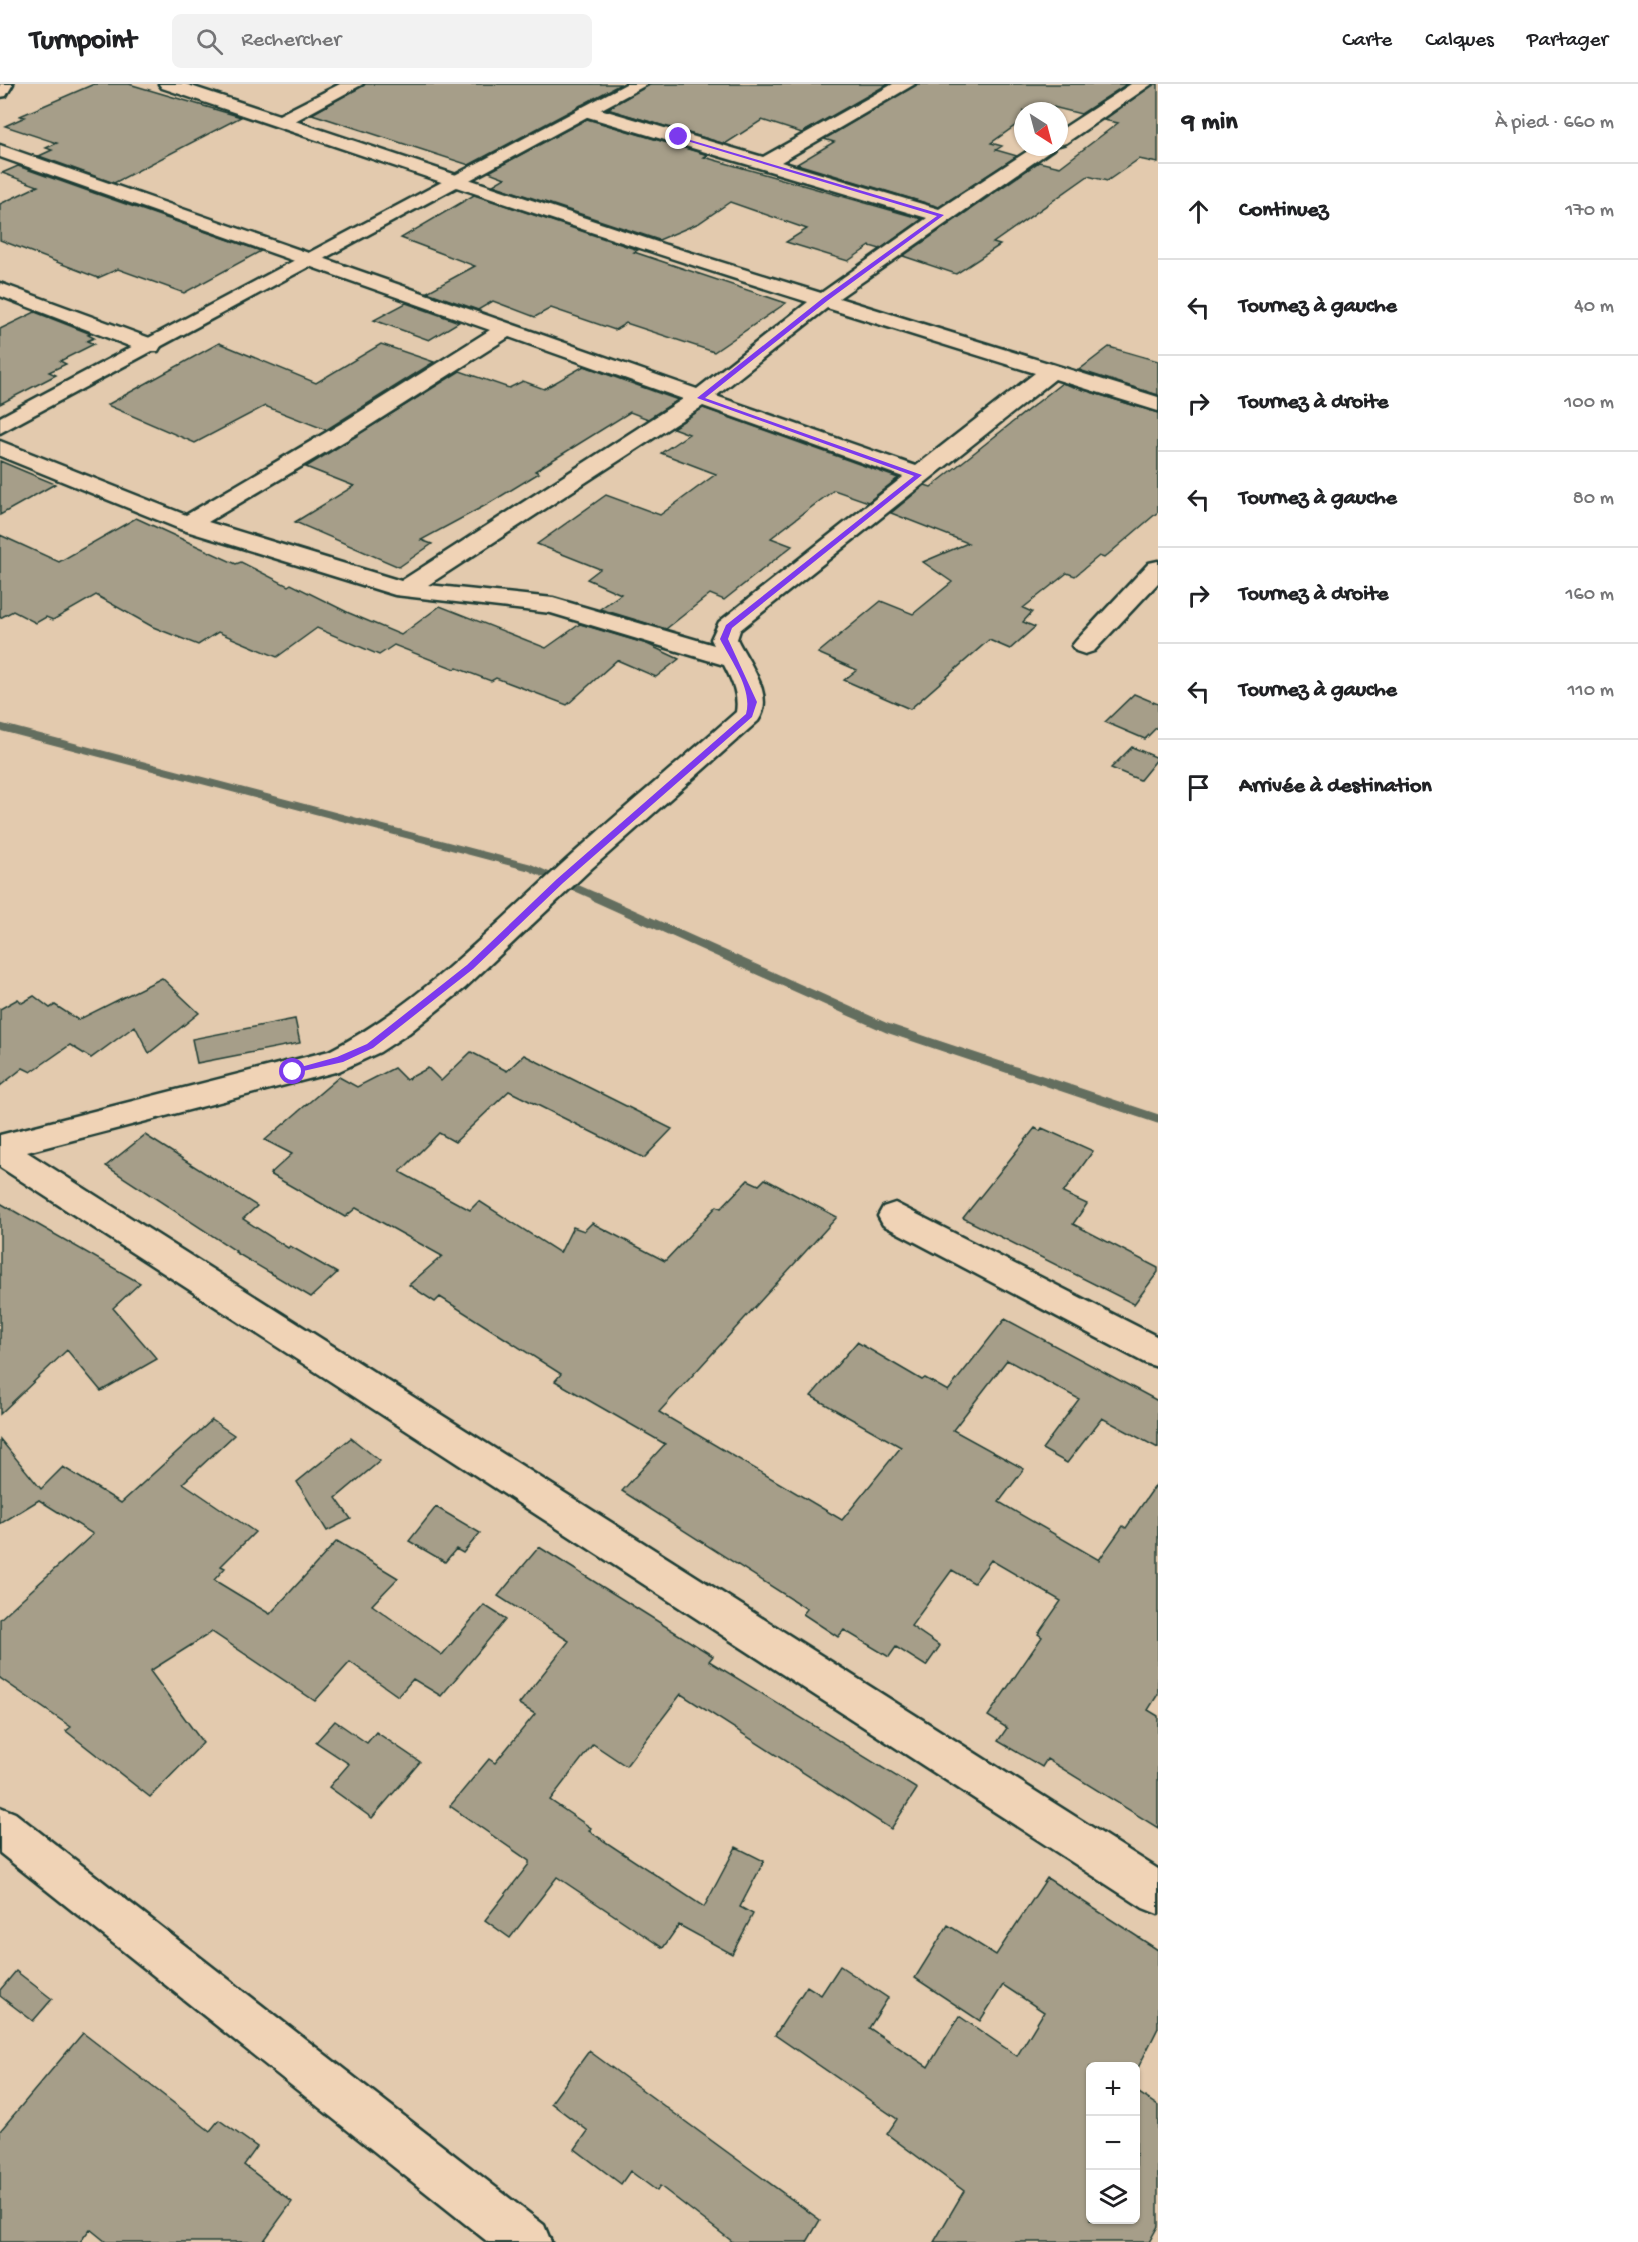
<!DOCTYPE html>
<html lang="fr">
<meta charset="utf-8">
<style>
:root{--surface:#fff;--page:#f2f2f2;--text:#202124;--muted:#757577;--line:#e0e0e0}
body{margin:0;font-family:"Gochi Hand",sans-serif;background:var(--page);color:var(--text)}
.controls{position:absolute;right:18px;bottom:18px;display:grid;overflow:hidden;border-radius:9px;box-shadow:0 2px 4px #0004}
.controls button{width:54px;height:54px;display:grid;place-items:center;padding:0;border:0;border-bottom:2px solid var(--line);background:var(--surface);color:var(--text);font:30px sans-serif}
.compass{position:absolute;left:1014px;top:18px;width:54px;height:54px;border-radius:50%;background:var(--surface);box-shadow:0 2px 4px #0004;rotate:144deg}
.stop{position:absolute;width:18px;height:18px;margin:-14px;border:4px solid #7c3aed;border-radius:50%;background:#fff}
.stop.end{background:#7c3aed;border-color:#fff;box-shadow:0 2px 6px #0008}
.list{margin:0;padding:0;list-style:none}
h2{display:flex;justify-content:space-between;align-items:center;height:78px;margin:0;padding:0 24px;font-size:26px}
h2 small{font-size:20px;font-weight:400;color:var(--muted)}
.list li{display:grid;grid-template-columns:39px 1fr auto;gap:18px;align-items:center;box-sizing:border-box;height:96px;padding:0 24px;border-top:2px solid var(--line)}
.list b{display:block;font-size:22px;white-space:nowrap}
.list em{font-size:20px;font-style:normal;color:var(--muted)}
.icon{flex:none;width:33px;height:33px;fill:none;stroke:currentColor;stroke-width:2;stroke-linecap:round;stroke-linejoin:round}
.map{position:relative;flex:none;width:1158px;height:2158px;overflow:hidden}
header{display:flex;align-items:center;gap:36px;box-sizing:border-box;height:84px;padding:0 30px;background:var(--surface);border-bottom:2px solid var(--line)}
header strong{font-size:28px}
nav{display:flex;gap:33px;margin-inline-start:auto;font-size:21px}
.search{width:420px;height:54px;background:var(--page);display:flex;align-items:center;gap:15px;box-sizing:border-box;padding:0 21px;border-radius:9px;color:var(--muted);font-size:22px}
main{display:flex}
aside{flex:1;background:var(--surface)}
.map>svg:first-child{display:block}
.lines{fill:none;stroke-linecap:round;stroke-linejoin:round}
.stream-far1{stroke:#636e5e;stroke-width:7}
.stream{stroke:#636e5e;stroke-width:9}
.building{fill:#a69e89;stroke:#1f3d34;stroke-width:1.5}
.minor-casing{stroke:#1f3d34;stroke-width:5}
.tertiary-casing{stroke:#1f3d34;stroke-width:5}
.minor{fill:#f0d3b6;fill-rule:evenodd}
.tertiary{fill:#f0d3b6;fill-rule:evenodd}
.route{fill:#7c3aed}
</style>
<header>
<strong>Turnpoint</strong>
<div class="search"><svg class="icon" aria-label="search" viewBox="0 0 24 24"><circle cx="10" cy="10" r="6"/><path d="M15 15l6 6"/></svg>Rechercher</div>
<nav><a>Carte</a><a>Calques</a><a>Partager</a></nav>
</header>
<main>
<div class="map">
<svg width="1158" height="2158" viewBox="0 0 1158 2158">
<rect width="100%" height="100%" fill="#e3caae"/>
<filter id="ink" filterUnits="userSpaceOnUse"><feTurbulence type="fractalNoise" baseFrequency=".0167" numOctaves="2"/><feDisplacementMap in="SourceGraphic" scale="12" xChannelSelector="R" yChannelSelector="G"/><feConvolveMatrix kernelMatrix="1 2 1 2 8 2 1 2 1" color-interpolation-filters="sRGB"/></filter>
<g filter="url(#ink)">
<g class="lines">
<!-- stream-far1 -->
<path class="stream-far1" d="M0 643 529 783 599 814"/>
<!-- stream -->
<path class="stream" d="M595 813 887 944 1158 1035"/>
</g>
<!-- building -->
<path class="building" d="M94 0H129L241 33 114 99 39 72 52 66 46 64 57 59 5 42 25 33 20 32Z
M365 0H621L469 81 312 30Z
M650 0H888L802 49 762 36 725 60 607 25Z
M917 0H1127L1081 30 1045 21 1036 27H1023V36L991 59 1002 62 996 66 1017 72 939 123 797 80 834 58 824 55Z
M1154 0H1158V79L1139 75 1107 97 1088 92 993 159 1000 161 956 190 903 172 1039 78 1060 83 1118 39 1104 36Z
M587 35 708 71 704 73 922 135 880 165 870 162 848 177 786 158 807 145 730 118 699 139 659 156 493 101 505 94 489 88Z
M18 82 94 109 261 167 184 209 118 185 98 194 0 156V120L38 102 2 89Z
M474 111 638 166 634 168 786 219 714 268 626 239 615 246 551 224 535 233 493 217 478 226 427 208 475 182 401 154Z
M406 219 459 238 429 256 374 236Z
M35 228 91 250 88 251 94 254 87 257 94 260 60 277 66 280 49 288 56 291 0 320V245Z
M219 259 316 299 381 260 434 278 326 346 265 322 195 359 107 321Z
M1109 263 1158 277V311L1079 286Z
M584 282 678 316 648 335 630 328 535 387 539 389 488 420 421 456 432 460 399 483 295 438 354 402 306 383 460 287 509 304 523 297 544 305Z
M1062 299 1158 329V428L1104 474 1099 472 1075 492 1067 489 1023 524 1032 528 1023 538 1035 543 1010 565 989 556 910 625 844 596 857 586 818 569 881 517 913 530 952 498 923 478 968 459 891 429 925 401 931 403Z
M703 324 898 394 868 418 834 406 771 454 792 462 724 516 710 510 666 545 600 525 621 510 587 495 600 485 537 460 606 411 660 431 716 390 661 369 689 350 673 344Z
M0 377 26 388 55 400 0 431Z
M136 434 236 480 241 478 288 502 291 500 349 529 401 551 440 522 546 564 580 540 647 560 679 575 656 593 617 576 567 621 496 594 491 597 457 584 455 585 394 561 379 571 317 544 277 573 218 548 198 561 153 543 96 511 53 536 46 533 36 539 13 527 0 534V451L59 478Z
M1134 610 1158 620V642L1145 655 1105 638Z
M1132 663 1158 674 1140 696 1111 684Z
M162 894 199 929 149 969 135 942 91 974 70 961 31 988 23 984 0 1002V925L18 915 22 919 34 912 50 924 55 921 78 936Z
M295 935 300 959 197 979 192 955Z
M471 968 507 987 524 971 672 1045 644 1074 509 1007 455 1058 439 1049 400 1088 470 1126 479 1117 560 1169 573 1143 584 1147 592 1139 665 1177 717 1122 721 1124 748 1096 759 1101 765 1095 837 1133 659 1328 842 1436 901 1363 811 1312 857 1258 922 1296 925 1294 948 1307 1005 1235 1158 1317V1364L1102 1334 1067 1379 1042 1365 1079 1315 1007 1276 953 1346 1024 1385 999 1418 1099 1476 1123 1442 1126 1444 1158 1398V1610L1148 1626 1158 1632V1744L1047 1675 1042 1683 998 1657 1007 1644 988 1632 1042 1553 1038 1550 1061 1517 991 1476 974 1499 952 1486 911 1542 940 1562 926 1582 896 1563 889 1573 844 1546 838 1553 803 1530 807 1525 622 1407 665 1360 555 1297 561 1290 440 1213 435 1218 409 1201 442 1172 356 1124 345 1133 270 1090 292 1070 265 1056 339 993 357 1003 394 984 406 996 428 984 441 997Z
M1035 1044 1040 1047 1042 1044 1093 1067 1063 1109 1087 1120 1073 1140 1158 1184V1188L1134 1220 963 1134Z
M145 1051 257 1122 243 1135 288 1164 290 1162 337 1189 311 1213 235 1168 236 1167 106 1082Z
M0 1119 140 1199 113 1224 157 1275 101 1307 67 1266 0 1330Z
M212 1336 234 1351 183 1399 255 1448 221 1482 225 1484 214 1496 270 1530 337 1457 398 1494 372 1521 442 1571 484 1521 506 1535 441 1612 413 1595 398 1612 350 1578 315 1617 212 1548 150 1587 203 1659 150 1713 66 1647 71 1643 0 1594V1535L93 1450 39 1416 0 1440V1355L41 1405 63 1383 121 1419Z
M351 1354 380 1377 336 1414 351 1435 327 1447 297 1398Z
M436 1423 480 1449 463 1469 456 1465 445 1478 409 1457Z
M539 1463 713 1572 709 1577 917 1705 891 1745 681 1610 626 1682 593 1660 550 1716 591 1744 589 1747 704 1823 736 1763 764 1777 740 1823 753 1830 732 1870 679 1841 663 1864 557 1793 510 1854 485 1836 529 1780V1777L450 1722 489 1675 495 1679 535 1630 519 1620 569 1557 498 1512Z
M335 1637 367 1659 376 1648 420 1678 372 1734 329 1703 349 1680 316 1658Z
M1047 1794 1158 1866V1944L1136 1988V1983H1090V2136H1136V2007L1158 2022V2142L1149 2158H934L964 2107 887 2050 897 2035 775 1951 807 1902 821 1911 840 1882 888 1914 869 1944 928 1983 959 1932 1017 1972 1044 1928 1003 1901 980 1937 915 1894 948 1841 996 1871Z
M16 1887 52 1915 33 1937 0 1912V1906Z
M83 1949 210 2047 219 2036 257 2063 244 2081 292 2118 263 2158H106L90 2145 80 2158H0V2047Z
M589 1967 820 2136 807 2158H733L660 2102 657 2107 630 2087 621 2100 575 2065 588 2047 551 2019Z"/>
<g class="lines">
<defs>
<path id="minor" d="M0 0H13L6 12 0 13Z
M159 0H185L279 31 340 0H363L295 37 666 161 821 209 927 134 581 31 578 27 581 23H593L763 73 893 0H915L781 78 939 125 1034 63H1056L839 214 1158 313V327L1055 295 740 546 737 555C748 578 776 612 758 637L592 784 465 904 409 949 380 968 339 987 27 1068 1158 1785V1830L1143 1824 0 1083V1051L329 967C415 923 480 855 550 791 610 735 674 683 736 628 739 611 732 596 724 581L551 529 395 511 180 445 0 372V357L186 431 342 339 490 246 0 73V61L697 305 808 218C591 150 377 76 162 4ZM827 224 1035 289 916 382 716 312ZM509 253 683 315 401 497 208 438 358 349ZM703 322 903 393 719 538 711 555 714 561 553 514 428 501Z
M1131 0H1152L1066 59 1059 61V47Z
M0 199 158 257 161 262 158 267H142L0 212Z
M1158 477V499L1094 567 1085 570 1076 567 1072 562 1076 557 1149 479Z
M895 1119 1158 1253V1283L1145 1279 883 1141 878 1132 883 1123Z
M0 1723 15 1729 544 2141 551 2158H488L0 1769Z"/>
<path id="tertiary" d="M626 0H648L0 349V333Z"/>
</defs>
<!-- minor casing -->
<use href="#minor" class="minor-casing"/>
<!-- tertiary casing -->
<use href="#tertiary" class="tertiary-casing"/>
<!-- minor -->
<use href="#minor" class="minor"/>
<!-- tertiary -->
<use href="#tertiary" class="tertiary"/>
</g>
</g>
<!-- route -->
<path class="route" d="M677 52 944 131 827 217 705 314 922 391 732 544 728 555 757 618 752 633 563 799 473 885 373 964 343 978 290 990V986L337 973 367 960 467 881 557 795 746 630C753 605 731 577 720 555L726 541 914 392 697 314 823 214 937 132 677 54Z"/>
</svg>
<div class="controls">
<button>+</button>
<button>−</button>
<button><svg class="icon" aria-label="layers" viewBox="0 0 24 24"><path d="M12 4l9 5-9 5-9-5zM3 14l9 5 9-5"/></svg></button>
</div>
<svg class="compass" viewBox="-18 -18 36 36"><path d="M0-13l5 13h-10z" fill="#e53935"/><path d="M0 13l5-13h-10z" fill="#757577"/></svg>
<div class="stop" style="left:293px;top:988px"></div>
<div class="stop end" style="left:679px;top:53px"></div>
</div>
<aside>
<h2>9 min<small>À pied · 660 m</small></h2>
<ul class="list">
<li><svg class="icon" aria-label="ahead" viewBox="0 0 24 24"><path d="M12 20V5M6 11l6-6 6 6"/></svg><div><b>Continuez</b></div><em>170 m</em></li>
<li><svg class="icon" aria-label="left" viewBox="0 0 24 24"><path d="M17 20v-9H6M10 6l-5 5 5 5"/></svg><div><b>Tournez à gauche</b></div><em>40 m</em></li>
<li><svg class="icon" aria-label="right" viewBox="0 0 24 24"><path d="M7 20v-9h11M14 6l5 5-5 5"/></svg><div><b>Tournez à droite</b></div><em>100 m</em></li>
<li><svg class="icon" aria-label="left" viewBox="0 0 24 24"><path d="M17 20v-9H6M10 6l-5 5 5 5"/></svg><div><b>Tournez à gauche</b></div><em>80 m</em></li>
<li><svg class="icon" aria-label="right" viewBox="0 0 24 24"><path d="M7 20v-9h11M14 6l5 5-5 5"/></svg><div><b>Tournez à droite</b></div><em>160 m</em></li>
<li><svg class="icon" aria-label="left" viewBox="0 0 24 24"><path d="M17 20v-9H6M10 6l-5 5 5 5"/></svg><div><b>Tournez à gauche</b></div><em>110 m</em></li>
<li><svg class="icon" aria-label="arrive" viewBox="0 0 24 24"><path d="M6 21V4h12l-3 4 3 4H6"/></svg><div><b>Arrivée à destination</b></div></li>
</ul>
</aside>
</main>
